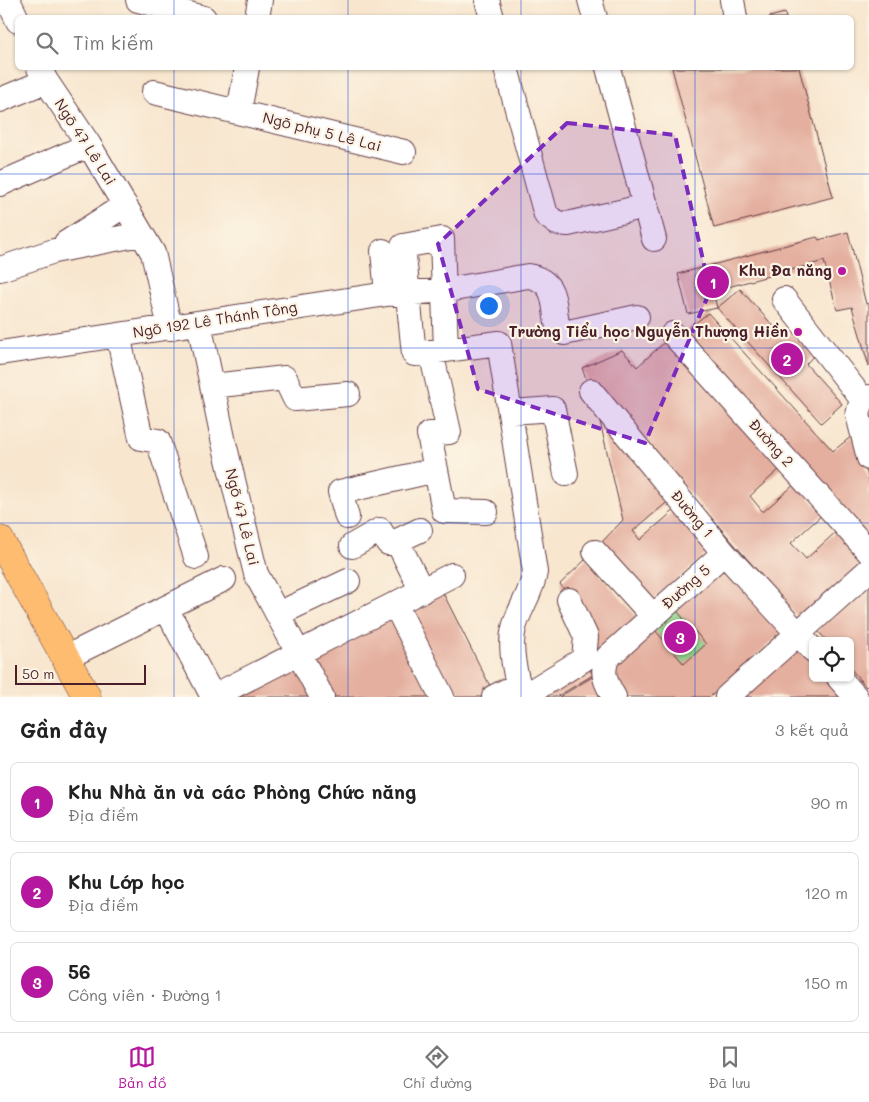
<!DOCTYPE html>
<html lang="vi">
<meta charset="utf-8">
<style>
:root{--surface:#fff;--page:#f2f2f2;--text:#222;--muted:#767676;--line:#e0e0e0;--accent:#b5179e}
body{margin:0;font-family:Mali,sans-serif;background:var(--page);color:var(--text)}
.controls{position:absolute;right:15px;bottom:15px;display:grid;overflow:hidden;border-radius:8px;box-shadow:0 1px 4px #0004}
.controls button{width:45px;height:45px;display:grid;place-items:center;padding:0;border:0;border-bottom:1px solid var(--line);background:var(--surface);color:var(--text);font:25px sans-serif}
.scale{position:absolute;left:15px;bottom:12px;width:131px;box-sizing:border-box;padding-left:5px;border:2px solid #4a1f2b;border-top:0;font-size:14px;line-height:18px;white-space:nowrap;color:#4a1f2b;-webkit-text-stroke:4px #fcf5e5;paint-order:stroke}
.you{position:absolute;left:488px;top:305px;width:18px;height:18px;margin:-12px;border:4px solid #fff;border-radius:50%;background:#1a73e8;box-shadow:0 0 0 8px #1a73e833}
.badge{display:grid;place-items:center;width:32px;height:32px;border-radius:50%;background:var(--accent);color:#fff;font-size:16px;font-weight:700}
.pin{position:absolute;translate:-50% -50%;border:2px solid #fff;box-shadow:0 1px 5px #0006}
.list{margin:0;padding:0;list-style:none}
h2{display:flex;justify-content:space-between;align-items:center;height:65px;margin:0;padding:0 20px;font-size:21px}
h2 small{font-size:16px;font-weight:400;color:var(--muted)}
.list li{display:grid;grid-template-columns:32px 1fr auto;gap:15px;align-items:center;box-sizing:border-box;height:80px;margin:0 10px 10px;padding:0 10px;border:1px solid var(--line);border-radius:8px}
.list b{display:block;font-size:19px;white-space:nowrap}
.list p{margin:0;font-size:16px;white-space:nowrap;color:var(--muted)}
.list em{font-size:16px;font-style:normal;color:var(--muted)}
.icon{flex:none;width:28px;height:28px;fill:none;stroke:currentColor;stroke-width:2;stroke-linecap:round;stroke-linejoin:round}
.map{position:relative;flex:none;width:869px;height:697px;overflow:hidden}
.search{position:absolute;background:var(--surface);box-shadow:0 1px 4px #0004;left:15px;right:15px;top:15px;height:55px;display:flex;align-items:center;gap:12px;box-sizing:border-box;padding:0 18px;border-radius:8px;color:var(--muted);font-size:19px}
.sheet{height:335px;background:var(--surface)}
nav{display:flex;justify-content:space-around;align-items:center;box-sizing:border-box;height:70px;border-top:1px solid var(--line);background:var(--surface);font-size:14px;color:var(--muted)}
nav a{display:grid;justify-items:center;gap:2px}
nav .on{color:var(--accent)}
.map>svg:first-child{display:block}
.green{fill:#96da92;stroke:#707c5e}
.building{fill:#e4af9f}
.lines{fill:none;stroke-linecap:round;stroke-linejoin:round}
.minor-casing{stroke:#643d44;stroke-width:26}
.major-casing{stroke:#643d44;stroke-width:29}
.minor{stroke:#fff;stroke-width:24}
.major{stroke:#febc70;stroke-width:28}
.marked{fill:#7b2cbf;fill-opacity:0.2;stroke:#7b2cbf;stroke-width:4;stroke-dasharray:10 6;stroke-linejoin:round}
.grid{fill:none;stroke:#1d4ed8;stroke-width:1;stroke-opacity:0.55}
.poi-dot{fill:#b5179e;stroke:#fcf5e5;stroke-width:2}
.labels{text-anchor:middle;stroke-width:4.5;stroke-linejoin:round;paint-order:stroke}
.street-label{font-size:15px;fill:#4a1f2b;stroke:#fcf5e5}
.poi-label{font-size:15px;font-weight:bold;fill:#4a1f2b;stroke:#fcf5e5;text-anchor:end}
</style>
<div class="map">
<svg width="869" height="697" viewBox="0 0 869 697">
<rect width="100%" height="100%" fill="#fcf5e5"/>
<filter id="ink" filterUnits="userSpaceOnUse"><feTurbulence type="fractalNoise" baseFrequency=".02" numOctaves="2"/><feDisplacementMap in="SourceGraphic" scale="10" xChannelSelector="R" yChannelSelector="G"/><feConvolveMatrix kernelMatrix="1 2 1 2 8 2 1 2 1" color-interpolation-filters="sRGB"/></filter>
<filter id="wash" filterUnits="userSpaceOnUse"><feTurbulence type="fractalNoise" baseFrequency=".0096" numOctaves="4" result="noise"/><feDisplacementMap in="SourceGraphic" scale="20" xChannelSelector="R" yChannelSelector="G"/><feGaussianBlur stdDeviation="1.12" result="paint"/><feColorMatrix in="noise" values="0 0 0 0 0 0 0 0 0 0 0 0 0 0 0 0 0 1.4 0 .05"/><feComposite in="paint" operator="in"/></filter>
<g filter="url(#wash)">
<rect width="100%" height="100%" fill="#f8e6cf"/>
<!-- green -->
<path class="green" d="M676 610 706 644 684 664 654 629Z"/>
<g id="blocks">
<!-- building -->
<path class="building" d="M785 13 786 18H769V17Z
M672 68H799L833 197 714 228Z
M848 232 866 304 869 303V367L852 307 837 310 824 261 713 291 717 308 688 314 678 274 817 237 819 240Z
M740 289 785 339 794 330 815 354 806 364 842 404 821 423 717 308Z
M708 313 833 451 857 432 869 482V539L682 334Z
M667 340 782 467 750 496 763 512 796 483 823 514 791 543 806 559 838 530 868 563 802 622 688 491 591 391 582 368 622 350 637 367Z
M597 409 671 499 633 531 640 540 678 507 713 548 651 603 599 545 623 520Z
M586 559 638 618 589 660 569 596 560 584Z
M724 567 781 633 710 697H626L616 678 614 668 654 629 684 664 706 644 676 610Z
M869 586V684L866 687 850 668V641H827L817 630Z
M440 587 493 692 483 697H447L402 606Z
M393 611 437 697H330L308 654Z
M799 647 813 663V678H826L843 697H742Z
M295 660 314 697H221Z
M586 663 593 675 556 697H530Z
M594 676 605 697H559Z"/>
</g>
</g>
<g filter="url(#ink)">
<use href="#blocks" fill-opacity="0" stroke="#643d44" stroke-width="1"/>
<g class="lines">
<defs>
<path id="minor" d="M8 0 18 21
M138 0 204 18
M487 0 492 18
M590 0 595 18
M732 0 735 18
M257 18 260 0
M39 68 46 81 89 145 153 253 170 328
M506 68 546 215 557 223 568 224 646 206
M608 68 654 239
M154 92 404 152
M0 100 46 81
M239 111 247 68
M0 184 89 145
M66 243 125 205
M0 269 54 251 141 234
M393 294 448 290 528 276C567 282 547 324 564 333L637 317
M784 299 862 399 869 397
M199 323 224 443 256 574 322 697
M673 334 869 552
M118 335 141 438 158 441 196 557
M446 350 442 239 403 246 414 354 499 343 535 572C532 593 519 608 514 628 509 646 515 681 524 697
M431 352 449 432 429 434 444 511 486 512
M0 353 387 294 383 251
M212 386 285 378 295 399 348 394
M591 391 724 553 813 650
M862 399 858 415 869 458
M511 412 553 409 566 474
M347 517 340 492 436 470
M397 541 420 530
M352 546 380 530 388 543 397 541 422 591
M595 552 653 616
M395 604 442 697
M166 608 213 697
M278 614 348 581
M65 658 224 579
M839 678 856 697
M524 696 584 659 586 637 569 600
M212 697 452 575
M494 697 518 685
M614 697C606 683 600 672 608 657L724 553
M727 697 869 570"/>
<path id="major" d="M0 540 87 697"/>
</defs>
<!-- minor casing -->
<use href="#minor" class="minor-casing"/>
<!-- major casing -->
<use href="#major" class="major-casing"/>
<!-- minor -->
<use href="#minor" class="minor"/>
<!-- major -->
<use href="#major" class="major"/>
</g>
</g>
<!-- marked area -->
<path class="marked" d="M567 123 675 135 710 291 645 443 478 389 438 244Z"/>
<!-- grid -->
<path class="grid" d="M174 0V18M348 0V18M521 0V18M695 0V18M174 68V697M348 68V697M521 68V697M695 68V697M0 174H869M0 348H869M0 523H869"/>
<!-- markers -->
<g class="poi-dot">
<circle cx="842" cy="271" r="5"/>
<circle cx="798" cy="332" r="5"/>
</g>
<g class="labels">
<!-- street labels -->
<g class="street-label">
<text transform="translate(322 132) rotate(14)" y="5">Ngõ phụ 5 Lê Lai</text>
<text transform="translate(85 142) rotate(57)" y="5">Ngõ 47 Lê Lai</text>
<text transform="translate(215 320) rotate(-9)" y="5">Ngõ 192 Lê Thánh Tông</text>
<text transform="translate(771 443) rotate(48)" y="5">Đường 2</text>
<text transform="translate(692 514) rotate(50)" y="5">Đường 1</text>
<text transform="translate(242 517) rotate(76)" y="5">Ngõ 47 Lê Lai</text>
<text transform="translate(686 587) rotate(-41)" y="5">Đường 5</text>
</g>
<!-- poi labels -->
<g class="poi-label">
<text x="832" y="276">Khu Đa năng</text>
<text x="788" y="337">Trường Tiểu học Nguyễn Thượng Hiền</text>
</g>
</g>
</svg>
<div class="controls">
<button><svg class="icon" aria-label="locate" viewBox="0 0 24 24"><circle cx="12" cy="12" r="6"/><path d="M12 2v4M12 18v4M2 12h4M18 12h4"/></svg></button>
</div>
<div class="scale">50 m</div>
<div class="you"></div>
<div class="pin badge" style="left:713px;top:282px">1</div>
<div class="pin badge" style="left:787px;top:359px">2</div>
<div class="pin badge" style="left:680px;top:637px">3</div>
<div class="search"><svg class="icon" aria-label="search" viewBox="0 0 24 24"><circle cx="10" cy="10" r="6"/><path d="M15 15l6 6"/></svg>Tìm kiếm</div>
</div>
<section class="sheet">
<h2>Gần đây<small>3 kết quả</small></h2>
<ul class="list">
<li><span class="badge">1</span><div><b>Khu Nhà ăn và các Phòng Chức năng</b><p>Địa điểm</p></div><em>90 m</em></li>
<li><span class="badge">2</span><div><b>Khu Lớp học</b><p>Địa điểm</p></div><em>120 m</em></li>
<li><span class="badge">3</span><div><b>56</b><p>Công viên · Đường 1</p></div><em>150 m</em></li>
</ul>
</section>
<nav>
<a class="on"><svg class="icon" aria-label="map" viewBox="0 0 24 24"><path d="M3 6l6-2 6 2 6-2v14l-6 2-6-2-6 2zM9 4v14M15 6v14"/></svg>Bản đồ</a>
<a><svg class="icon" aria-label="directions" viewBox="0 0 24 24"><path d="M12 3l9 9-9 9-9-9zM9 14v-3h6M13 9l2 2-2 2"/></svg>Chỉ đường</a>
<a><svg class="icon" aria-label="saved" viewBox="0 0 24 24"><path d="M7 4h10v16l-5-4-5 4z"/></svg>Đã lưu</a>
</nav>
